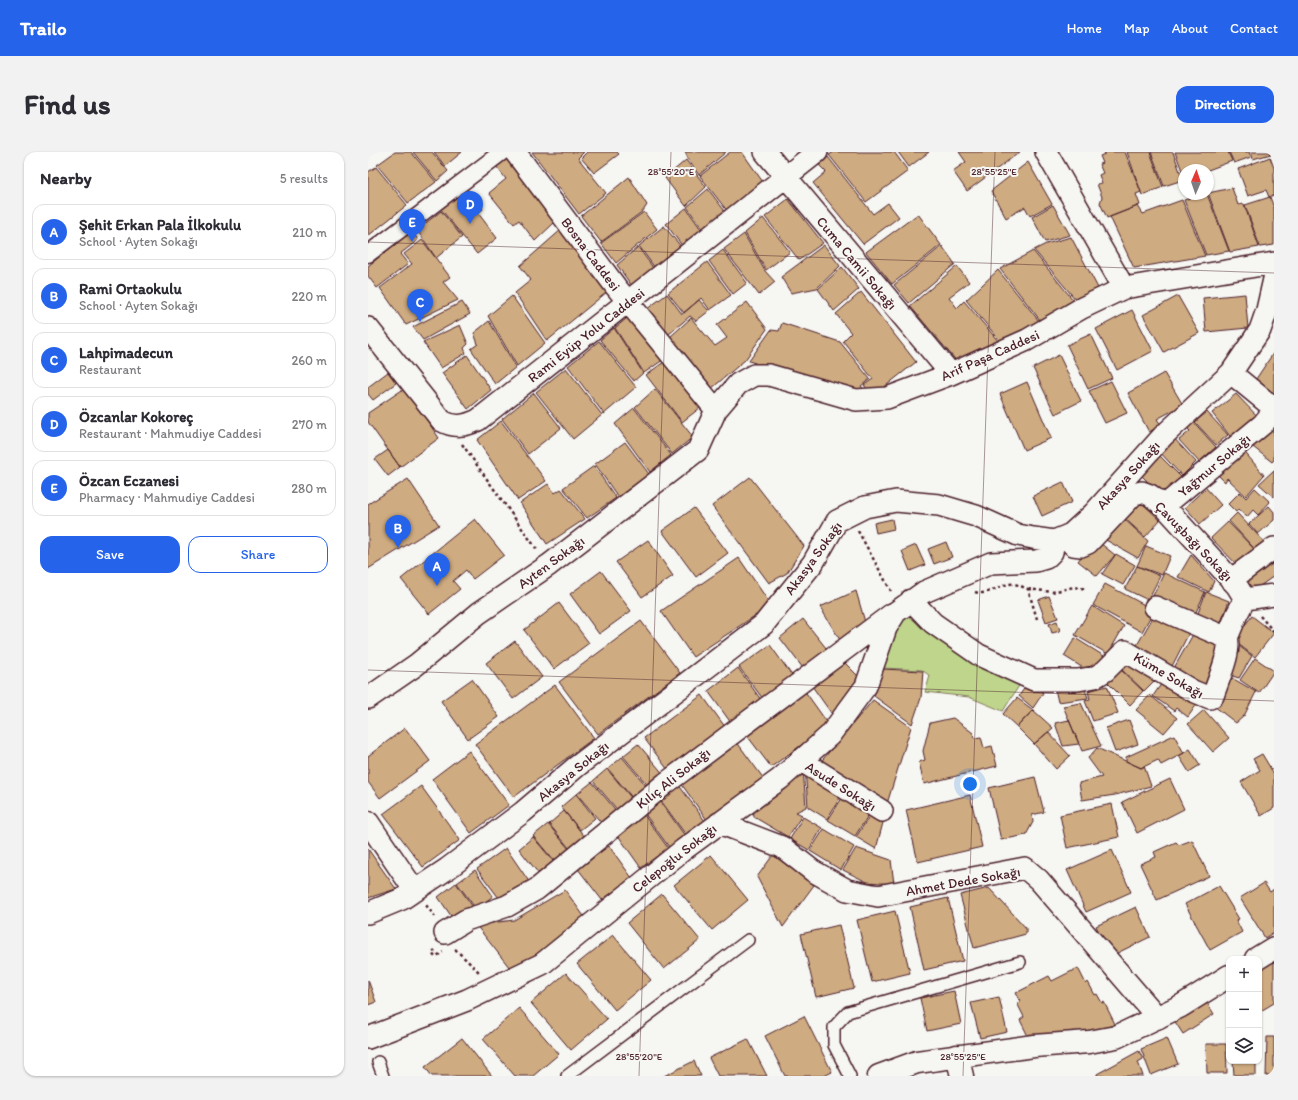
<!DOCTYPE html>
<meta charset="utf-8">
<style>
:root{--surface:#fff;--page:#f2f2f3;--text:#2b2b33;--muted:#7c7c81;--line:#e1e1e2;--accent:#2563eb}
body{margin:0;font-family:Itim,sans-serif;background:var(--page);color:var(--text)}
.controls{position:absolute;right:12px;bottom:12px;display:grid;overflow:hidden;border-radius:8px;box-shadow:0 1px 3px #0004}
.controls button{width:36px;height:36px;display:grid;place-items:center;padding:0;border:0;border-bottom:1px solid var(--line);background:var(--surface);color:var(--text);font:20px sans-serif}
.compass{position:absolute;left:810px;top:12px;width:36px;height:36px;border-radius:50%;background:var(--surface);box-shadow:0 1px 3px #0004;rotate:2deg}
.you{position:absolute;left:602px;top:632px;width:14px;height:14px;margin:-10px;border:3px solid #fff;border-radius:50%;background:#1a73e8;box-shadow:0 0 0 6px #1a73e833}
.badge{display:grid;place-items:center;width:26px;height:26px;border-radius:50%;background:var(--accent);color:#fff;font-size:13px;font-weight:700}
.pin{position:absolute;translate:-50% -33px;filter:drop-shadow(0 1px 2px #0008)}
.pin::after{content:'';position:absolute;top:21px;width:14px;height:12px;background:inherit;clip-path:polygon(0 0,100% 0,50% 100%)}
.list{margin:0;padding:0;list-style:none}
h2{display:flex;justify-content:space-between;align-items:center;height:52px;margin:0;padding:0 16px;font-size:17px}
h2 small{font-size:13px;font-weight:400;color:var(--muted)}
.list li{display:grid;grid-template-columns:26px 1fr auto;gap:12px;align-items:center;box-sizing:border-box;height:56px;margin:0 8px 8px;padding:0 8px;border:1px solid var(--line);border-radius:12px}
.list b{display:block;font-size:15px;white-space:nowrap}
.list p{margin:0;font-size:13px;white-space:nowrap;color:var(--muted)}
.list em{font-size:13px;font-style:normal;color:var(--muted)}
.actions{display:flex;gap:8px;padding:12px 16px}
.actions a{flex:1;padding:9px 0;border:1px solid var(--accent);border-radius:12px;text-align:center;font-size:14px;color:var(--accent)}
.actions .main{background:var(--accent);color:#fff}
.icon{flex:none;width:22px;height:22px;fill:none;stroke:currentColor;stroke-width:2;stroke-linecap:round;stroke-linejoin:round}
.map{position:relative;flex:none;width:906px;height:924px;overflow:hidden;border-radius:12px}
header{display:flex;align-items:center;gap:24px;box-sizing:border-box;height:56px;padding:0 20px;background:var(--accent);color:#fff}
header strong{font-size:19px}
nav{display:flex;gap:22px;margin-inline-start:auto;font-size:14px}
.intro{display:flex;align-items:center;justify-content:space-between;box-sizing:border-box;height:96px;padding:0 24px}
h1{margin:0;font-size:28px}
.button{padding:10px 18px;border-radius:12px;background:var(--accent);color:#fff;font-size:14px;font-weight:700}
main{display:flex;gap:24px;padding:0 24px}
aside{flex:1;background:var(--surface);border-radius:12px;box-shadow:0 1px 3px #0004}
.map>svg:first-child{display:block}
.park{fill:#bed58b;stroke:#847a5b}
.building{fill:#ceab80;stroke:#4a1f2b}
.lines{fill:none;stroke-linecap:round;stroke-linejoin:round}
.service-casing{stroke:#4a1f2b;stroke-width:14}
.pedestrian-casing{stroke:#4a1f2b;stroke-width:19}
.minor-casing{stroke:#4a1f2b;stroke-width:24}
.tertiary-casing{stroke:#4a1f2b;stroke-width:25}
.path{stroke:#4a1f2b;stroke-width:2.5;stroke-dasharray:3 3;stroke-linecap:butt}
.service{stroke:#f6f6f2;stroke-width:11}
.pedestrian{stroke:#f6f6f2;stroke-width:16}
.minor{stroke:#f6f6f2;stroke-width:21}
.tertiary{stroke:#f6f6f2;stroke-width:22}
.ticks{fill:none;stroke:#4a1f2b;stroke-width:1;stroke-opacity:0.45}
.labels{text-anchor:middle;stroke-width:4;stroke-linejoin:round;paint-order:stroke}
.street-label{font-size:14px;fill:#4a1f2b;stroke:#f6f6f2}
.ticks-label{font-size:10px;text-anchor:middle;fill:#4a1f2b;stroke:#f6f6f2;stroke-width:4;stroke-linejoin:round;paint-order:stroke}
</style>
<header>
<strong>Trailo</strong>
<nav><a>Home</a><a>Map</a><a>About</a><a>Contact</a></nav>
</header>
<div class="intro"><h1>Find us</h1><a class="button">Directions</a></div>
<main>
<aside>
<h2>Nearby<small>5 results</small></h2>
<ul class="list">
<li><span class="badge">A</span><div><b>Şehit Erkan Pala İlkokulu</b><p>School · Ayten Sokağı</p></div><em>210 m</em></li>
<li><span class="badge">B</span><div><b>Rami Ortaokulu</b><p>School · Ayten Sokağı</p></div><em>220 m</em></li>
<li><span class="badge">C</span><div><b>Lahpimadecun</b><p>Restaurant</p></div><em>260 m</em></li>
<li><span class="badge">D</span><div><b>Özcanlar Kokoreç</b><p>Restaurant · Mahmudiye Caddesi</p></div><em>270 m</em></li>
<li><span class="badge">E</span><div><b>Özcan Eczanesi</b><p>Pharmacy · Mahmudiye Caddesi</p></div><em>280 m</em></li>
</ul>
<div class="actions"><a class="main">Save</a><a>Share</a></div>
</aside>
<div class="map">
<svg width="906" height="924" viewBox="0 0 906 924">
<rect width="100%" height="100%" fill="#f6f6f2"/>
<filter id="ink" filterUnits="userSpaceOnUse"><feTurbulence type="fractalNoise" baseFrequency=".025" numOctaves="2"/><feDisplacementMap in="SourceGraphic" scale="8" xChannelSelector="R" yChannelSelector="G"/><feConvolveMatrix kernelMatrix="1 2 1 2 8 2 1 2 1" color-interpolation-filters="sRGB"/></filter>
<g filter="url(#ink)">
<!-- park -->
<path class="park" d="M536 461 565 482 654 529 635 559 601 545 557 540 562 524 554 518 515 516Z"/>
<!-- building -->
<path class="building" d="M27 0H43L68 30 40 51 9 13Z
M45 0H64L80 19 69 29Z
M66 0H94L77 14Z
M164 0H216L210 6 238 41 211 62Z
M219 0H249L251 2 226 21 213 6Z
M317 0H358L331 23 321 9Z
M362 0H374L397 33 360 60 332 24Z
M466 0H526L540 19 498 50 461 3Z
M530 0H561L541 15Z
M591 0H652L599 39 585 19 598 10Z
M736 0H757L773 40 768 42 772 53 739 66 732 51 734 45 729 32 734 31 731 23 735 21 731 12 735 11 732 4 737 2Z
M759 0H782L795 35 774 43Z
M783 0H805L815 28 796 34Z
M807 0H860L864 9 840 18H816V24Z
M861 0H881L883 5 866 11Z
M883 0H903V2L885 7Z
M141 5 187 70 167 89 151 68 146 72 121 41 138 27 128 14Z
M460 5 505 62 520 51 531 65 495 92 445 31 458 20 451 13Z
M902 5 906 16V43L901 45 898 38 880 44 870 17Z
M318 8 338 35 318 54 297 26Z
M660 10 684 52 662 64 657 55 638 66 623 39Z
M8 15 39 53 0 84V20Z
M261 25 279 53 275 59 233 90 213 64Z
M98 36 115 57 110 61 129 86 109 102 72 56Z
M864 36 870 53 876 52 891 95 862 100 840 41Z
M340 37 359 62 336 79 319 55Z
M835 42H839L861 99 838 103 816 48Z
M902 45 906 56V93L892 95 877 53Z
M420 47 455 91 431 108 397 65Z
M814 48 837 104 766 116 742 65 770 54 775 62Z
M685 53 702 83 677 90 664 65Z
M318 56 335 80 315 95 298 72Z
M73 59 94 85 68 106 49 78Z
M276 60 289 77 248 111 233 91Z
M550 62 573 93 524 132 498 100Z
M395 66 422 100 398 118 377 81Z
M296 74 314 96 287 116 271 94Z
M194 77 239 140 179 189 147 141 163 128 152 114Z
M44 79 50 88 32 102 40 112 9 136 0 124V114Z
M376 82 397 119 407 130 391 143 356 97Z
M703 85 730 136 708 148 666 98 678 92Z
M54 88 82 125 75 130 90 148 38 173 12 136 44 112 36 102Z
M456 93 472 114 449 136 423 141 413 125Z
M574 94 587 112 541 151 526 133Z
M270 95 286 117 264 134 249 113Z
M355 98 379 131 365 142 341 109Z
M665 99 706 149 672 168 632 117Z
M339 110 363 143 342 158 333 146 316 161 300 141Z
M589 114 601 130 581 145 589 156 596 149 631 190 591 212 542 154Z
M474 115 491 137 466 159 450 137Z
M630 118 671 169 633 190 598 148Z
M493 140 548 210 505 244 496 233 505 227 475 189 483 181 468 162Z
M299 142 314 162 331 148 341 159 328 169 322 164 300 183 279 157Z
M877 142 880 176 838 180 835 146Z
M144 144 177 191 149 214 120 164Z
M810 144 831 181 796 200 775 163Z
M94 150 102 162 55 188 45 175Z
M379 150 399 177 377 208 343 237 302 185 323 166 347 194 359 186 349 173Z
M764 158 785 199 749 218 728 177Z
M264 162 299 205 276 221 247 176Z
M121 169 148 215 127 232 103 197 110 192 106 181Z
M414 171 472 190 502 227 493 234 502 245H487L381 209 403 178 411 179Z
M92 173 100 192 96 196 98 201 73 216 55 190Z
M246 176 275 221 266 229 232 188Z
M723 182 744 226 720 237 699 193Z
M231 189 268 235 236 262 200 214Z
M906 200V244L886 230Z
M99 203 123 238 100 257 74 221Z
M691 203 713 249 687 262 665 216Z
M300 207 337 252 314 270 278 223Z
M198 216 234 263 205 287 168 240Z
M20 220 28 231 5 248 0 242V235Z
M796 221 815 253 789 267 793 273 781 280 760 241Z
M743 229 759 261 737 271 721 239Z
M659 230 683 286 656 298 632 242Z
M37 236 71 286 32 315 0 270V261Z
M287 237 325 285 304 302 267 255Z
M166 241 193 276 160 302 134 267Z
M868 242 892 267 865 288 844 261Z
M266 256 303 303 282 320 247 272Z
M839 260 860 283 848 293 827 270Z
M822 266 848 295 831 310 811 288 822 279 815 272Z
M133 269 178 329 150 348 109 288Z
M901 276 906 280V308L904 310 885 295Z
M803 283 828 310 814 324 789 297Z
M257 290 281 322 250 345 227 312Z
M874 297 896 323 878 344 859 326 857 330 847 320Z
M20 298 32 315 20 324 7 307Z
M790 302 813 325 794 344 771 321Z
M226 314 248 346 219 366 195 336Z
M906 318V345L891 332Z
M382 325 436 394 419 421 401 431 344 354Z
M40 327 71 373 0 417V352Z
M695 330 704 350 674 364 665 344Z
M180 332 187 341 193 337 217 367 179 392 152 351Z
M838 336 853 353 832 372 817 355Z
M887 336 902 350 890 363 885 358 879 365 870 357 868 360 860 352 872 340 878 346Z
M769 346 792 368 777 385 753 363Z
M901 354 906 360V368L890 382 881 372Z
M326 356 360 401 328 425 294 379Z
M869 361 901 395 892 403 861 369Z
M753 364 780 389 770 406 736 387Z
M107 367 136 403 105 427 98 418 85 429 92 437 61 462 33 427Z
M524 367 526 377 508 381 506 371Z
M860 370 890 401 873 417 843 386Z
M727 387 747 403 729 424 710 409Z
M280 388 305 424 274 445 248 410Z
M578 390 584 405 566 412 560 397Z
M548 393 557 413 542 419 534 399Z
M778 394 802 404 794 423 769 414Z
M748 402 767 413 755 433 734 422Z
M823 403 846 429 841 440 810 425Z
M371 406 403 453 325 505 293 459Z
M900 407 906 415V424L885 439 875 425Z
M769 414 792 424 780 448 757 437Z
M233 419 263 459 231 482 202 442Z
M796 421 837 440 824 469 782 450Z
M737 432 786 458 774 480 725 453Z
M488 439 497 470 472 488 452 455Z
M838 440 861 449 850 478 827 469Z
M681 444 690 466 678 470 670 448Z
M191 451 221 491 186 517 156 478Z
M724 454 756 474 740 502 707 483Z
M788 460 824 475 800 522 765 500Z
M884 464 906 481 887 505 865 488Z
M435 467 462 501 438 520 412 486Z
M273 469 312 521 230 582 191 530Z
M689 469 692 479 684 481 681 472Z
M827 479 859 494 840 543 802 523Z
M707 486 736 504 725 522 696 504Z
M147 489 174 525 145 547 118 511Z
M866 490 884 504 871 526 855 521Z
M402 493 428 529 398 551 371 515Z
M764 505 788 527 776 539 753 517Z
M887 506 906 519 891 541 872 528Z
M477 511 493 527 466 565 444 534Z
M370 516 396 552 366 575 340 539Z
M514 517 555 519 553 546 544 572 506 544Z
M753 518 775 539 762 553 740 531Z
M798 525 831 549 820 565 808 556 806 559 785 544Z
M864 526 888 540 876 564 868 571 846 554Z
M104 527 131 565 100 587 73 549Z
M660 531 675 541 665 556 651 544Z
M715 532 720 546 690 550 687 537Z
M187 533 226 586 146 645 107 592Z
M739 534 750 561 725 569 717 549 722 547 720 539Z
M436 538 461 573 403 615 377 581Z
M334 543 360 579 303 622 276 586Z
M782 543 809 566 796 581 768 558Z
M649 546 665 558 649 575 635 562Z
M505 548 543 575 517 658 450 613Z
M713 551 733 594 714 599 695 554Z
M665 558 685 576 666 592 649 575Z
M836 558 861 586 845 600 820 572Z
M585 566 605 581 606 586 613 585 616 596 624 594 629 614 556 632 551 610 557 608 555 599 562 571Z
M701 568 711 592 695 594 687 571Z
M761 568 770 592 747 600 738 576Z
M37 576 62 609 12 646 0 630V604Z
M680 580 702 604 688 617 666 592Z
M806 583 816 601 793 613 790 608 773 616 758 609V605Z
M368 589 396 627 339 668 312 630Z
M270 592 297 624 282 636 255 604Z
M729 596 773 616 776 614 783 634 747 643 714 648 711 631 734 625 720 606Z
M822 597 832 613 821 620 811 604Z
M101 599 141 653 103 681 64 627Z
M894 602 906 622V656L893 664 873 630 892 618 885 607Z
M254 605 281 637 267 649 240 617Z
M437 616 475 641 459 667 440 655Z
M239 617 266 649 252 661 225 629Z
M435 617 438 655 428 660 434 663 420 685 386 665 385 653Z
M667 625 676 660 664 663 665 670 658 683 633 688 621 636Z
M802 627 816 657 769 681 754 650Z
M224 630 251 662 236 674 209 642Z
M310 632 337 669 318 683 291 646Z
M53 634 92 688 55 715 15 662Z
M208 642 227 666 212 678 193 655Z
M476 643 503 659 487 684 460 668Z
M602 643 614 695 550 710 538 658Z
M290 646 317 684 301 695 274 658Z
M744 652 751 685 699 696 692 663Z
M196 659 217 685 202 697 181 672Z
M504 660 516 667 508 697 488 685Z
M276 663 300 696 273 716 249 682Z
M435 665 454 676 441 698 422 687Z
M180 672 201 697 187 710 165 684Z
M456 677 486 695 473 718 442 699Z
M165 685 186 710 171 722 151 697Z
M824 688 841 724 789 748 772 712 788 705 786 700 808 690 811 693Z
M241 694 264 726 234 748 210 717Z
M138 696 164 734 134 750 109 717Z
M488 696 523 708 526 732 499 730 475 718Z
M0 697 28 737 0 746Z
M744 698 763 740 718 760 699 718Z
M343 703 380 748 344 778 306 733Z
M405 703 446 733 415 775 389 725Z
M107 718 125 744 108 757 89 731Z
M88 731 107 758 88 771 70 745Z
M896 731 902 740 906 737V780L897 786 872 746Z
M851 734 871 767 868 768 874 780 842 798 817 752Z
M621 736 658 776V782L606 796 592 743Z
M197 738 218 767 145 820 108 773 146 768Z
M294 742 332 788 296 817 259 771Z
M580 746 595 809 556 818 542 755Z
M768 755 782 785 743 804 728 774Z
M527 759 542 821 504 830 489 768Z
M471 773 486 836 448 845 433 782Z
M245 783 283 828 247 858 209 812Z
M906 809V851L891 860V819Z
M710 816 718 832 720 830 727 843 729 842 734 851 736 850 747 872 710 890 665 894 652 868 656 865 649 851 653 850 648 841 681 824 684 829Z
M198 821 239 867 203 898 163 851Z
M0 828 8 850 0 853Z
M586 839 593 872 559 879 552 846Z
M631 845 639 880 612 886 603 851Z
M836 846 846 862 815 882 804 865Z
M151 856 191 902 165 924H147L115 887Z
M436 864 464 920 456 924H417L397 884Z
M899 885H906V924H898Z
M94 886 124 924H64L57 915Z
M799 886 810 912 783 923 773 897Z
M380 887 399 924H350L341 906Z
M838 892H858L859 921H839Z
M771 899 775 907 770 910 775 924H729V922Z
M326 909 333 924H296Z
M865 909H888V923H866Z"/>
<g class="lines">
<defs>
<path id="service" d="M10 910 15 924
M199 924 380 788
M482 924 466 893V875L480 860 652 810"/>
<path id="pedestrian" d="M0 102 134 0"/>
<path id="minor" d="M147 0 248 135 348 258
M397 0 583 222
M678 0 756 136
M0 176 74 269C87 276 97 274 110 268L449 0
M796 354 895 272 904 261 902 253 863 221
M698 384 705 393 713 394 720 391 766 342 774 340 782 343 796 354 869 434 877 447
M863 428 906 396
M877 447 906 443
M543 448 565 471 611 503 666 528H710L727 525 737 519 757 499 825 539 842 546 845 544C849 531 864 498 859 486L869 462 877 447
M787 455 859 486
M0 546 48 513 111 461 181 413 330 298 348 258 370 232 386 223H401L488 248 519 246 583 222 659 188 714 156 756 136 906 111
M432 608 514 659
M0 670 47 739
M351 671 414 695 445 719 479 738 510 744 657 716 671 728 790 866
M0 761 34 747 79 717 155 660 208 615 396 472 445 411 469 369 497 355 528 349 571 353 608 364 650 383 665 386 686 389 703 382 725 362 795 284 863 221 892 178 899 158 906 127
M77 781 98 768 139 754 169 737 298 631 524 462
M0 886 99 848 174 812 315 698 412 627 462 583 498 534 518 476 528 460 556 440 623 411 668 409 678 406 684 400 686 389"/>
<path id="tertiary" d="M888 807 906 796
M589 904 594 924
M511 924 549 910 666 894 721 890 748 885 813 854 861 824"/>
</defs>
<!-- service casing -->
<use href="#service" class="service-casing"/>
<!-- pedestrian casing -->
<use href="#pedestrian" class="pedestrian-casing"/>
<!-- minor casing -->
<use href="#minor" class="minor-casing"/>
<!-- tertiary casing -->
<use href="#tertiary" class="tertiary-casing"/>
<!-- path -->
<path class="path" d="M94 292 170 399
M490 379 523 439
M660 437 684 440 706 435 719 437
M607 440C619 444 630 434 641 432 648 431 654 435 660 437L669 467
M892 464 906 480
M58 753 67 765
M87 797 112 821
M67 798 64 801 67 805 75 800"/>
<!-- service -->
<use href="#service" class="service"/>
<!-- pedestrian -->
<use href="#pedestrian" class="pedestrian"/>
<!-- minor -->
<use href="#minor" class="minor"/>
<!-- tertiary -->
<use href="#tertiary" class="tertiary"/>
</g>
</g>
<!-- ticks -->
<path class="ticks" d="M0 90 906 121M0 518 906 549M271 924 303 0M595 924 627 0"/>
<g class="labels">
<!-- street labels -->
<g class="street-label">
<text transform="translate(223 102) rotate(53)" y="5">Bosna Caddesi</text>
<text transform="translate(489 111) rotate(50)" y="5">Cuma Camii Sokağı</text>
<text transform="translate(218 183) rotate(-38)" y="5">Rami Eyüp Yolu Caddesi</text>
<text transform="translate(622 203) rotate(-24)" y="5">Arif Paşa Caddesi</text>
<text transform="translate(846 313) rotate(-40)" y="5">Yağmur Sokağı</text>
<text transform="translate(760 323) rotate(-48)" y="5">Akasya Sokağı</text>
<text transform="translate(826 389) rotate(46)" y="5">Çavuşbağı Sokağı</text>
<text transform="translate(445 406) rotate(-54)" y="5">Akasya Sokağı</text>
<text transform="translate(183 410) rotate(-36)" y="5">Ayten Sokağı</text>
<text transform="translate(801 523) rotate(30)" y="5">Küme Sokağı</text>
<text transform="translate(205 619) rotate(-39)" y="5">Akasya Sokağı</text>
<text transform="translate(305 626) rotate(-38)" y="5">Kılıç Ali Sokağı</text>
<text transform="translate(473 634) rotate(32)" y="5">Asude Sokağı</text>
<text transform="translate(306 706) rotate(-38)" y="5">Celepoğlu Sokağı</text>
<text transform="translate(595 729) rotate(-10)" y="5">Ahmet Dede Sokağı</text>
</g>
</g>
<g class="ticks-label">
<text x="303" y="23">28°55'20"E</text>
<text x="626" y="23">28°55'25"E</text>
<text x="271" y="908">28°55'20"E</text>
<text x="595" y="908">28°55'25"E</text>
</g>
</svg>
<div class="controls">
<button>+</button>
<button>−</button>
<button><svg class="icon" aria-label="layers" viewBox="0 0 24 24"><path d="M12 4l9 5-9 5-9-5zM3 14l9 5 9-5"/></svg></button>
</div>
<svg class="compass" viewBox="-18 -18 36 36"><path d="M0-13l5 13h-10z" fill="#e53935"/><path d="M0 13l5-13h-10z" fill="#7c7c81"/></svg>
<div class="you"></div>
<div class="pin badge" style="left:69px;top:434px">A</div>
<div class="pin badge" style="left:30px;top:396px">B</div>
<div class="pin badge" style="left:52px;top:170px">C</div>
<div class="pin badge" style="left:102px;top:72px">D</div>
<div class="pin badge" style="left:44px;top:90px">E</div>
</div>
</main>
